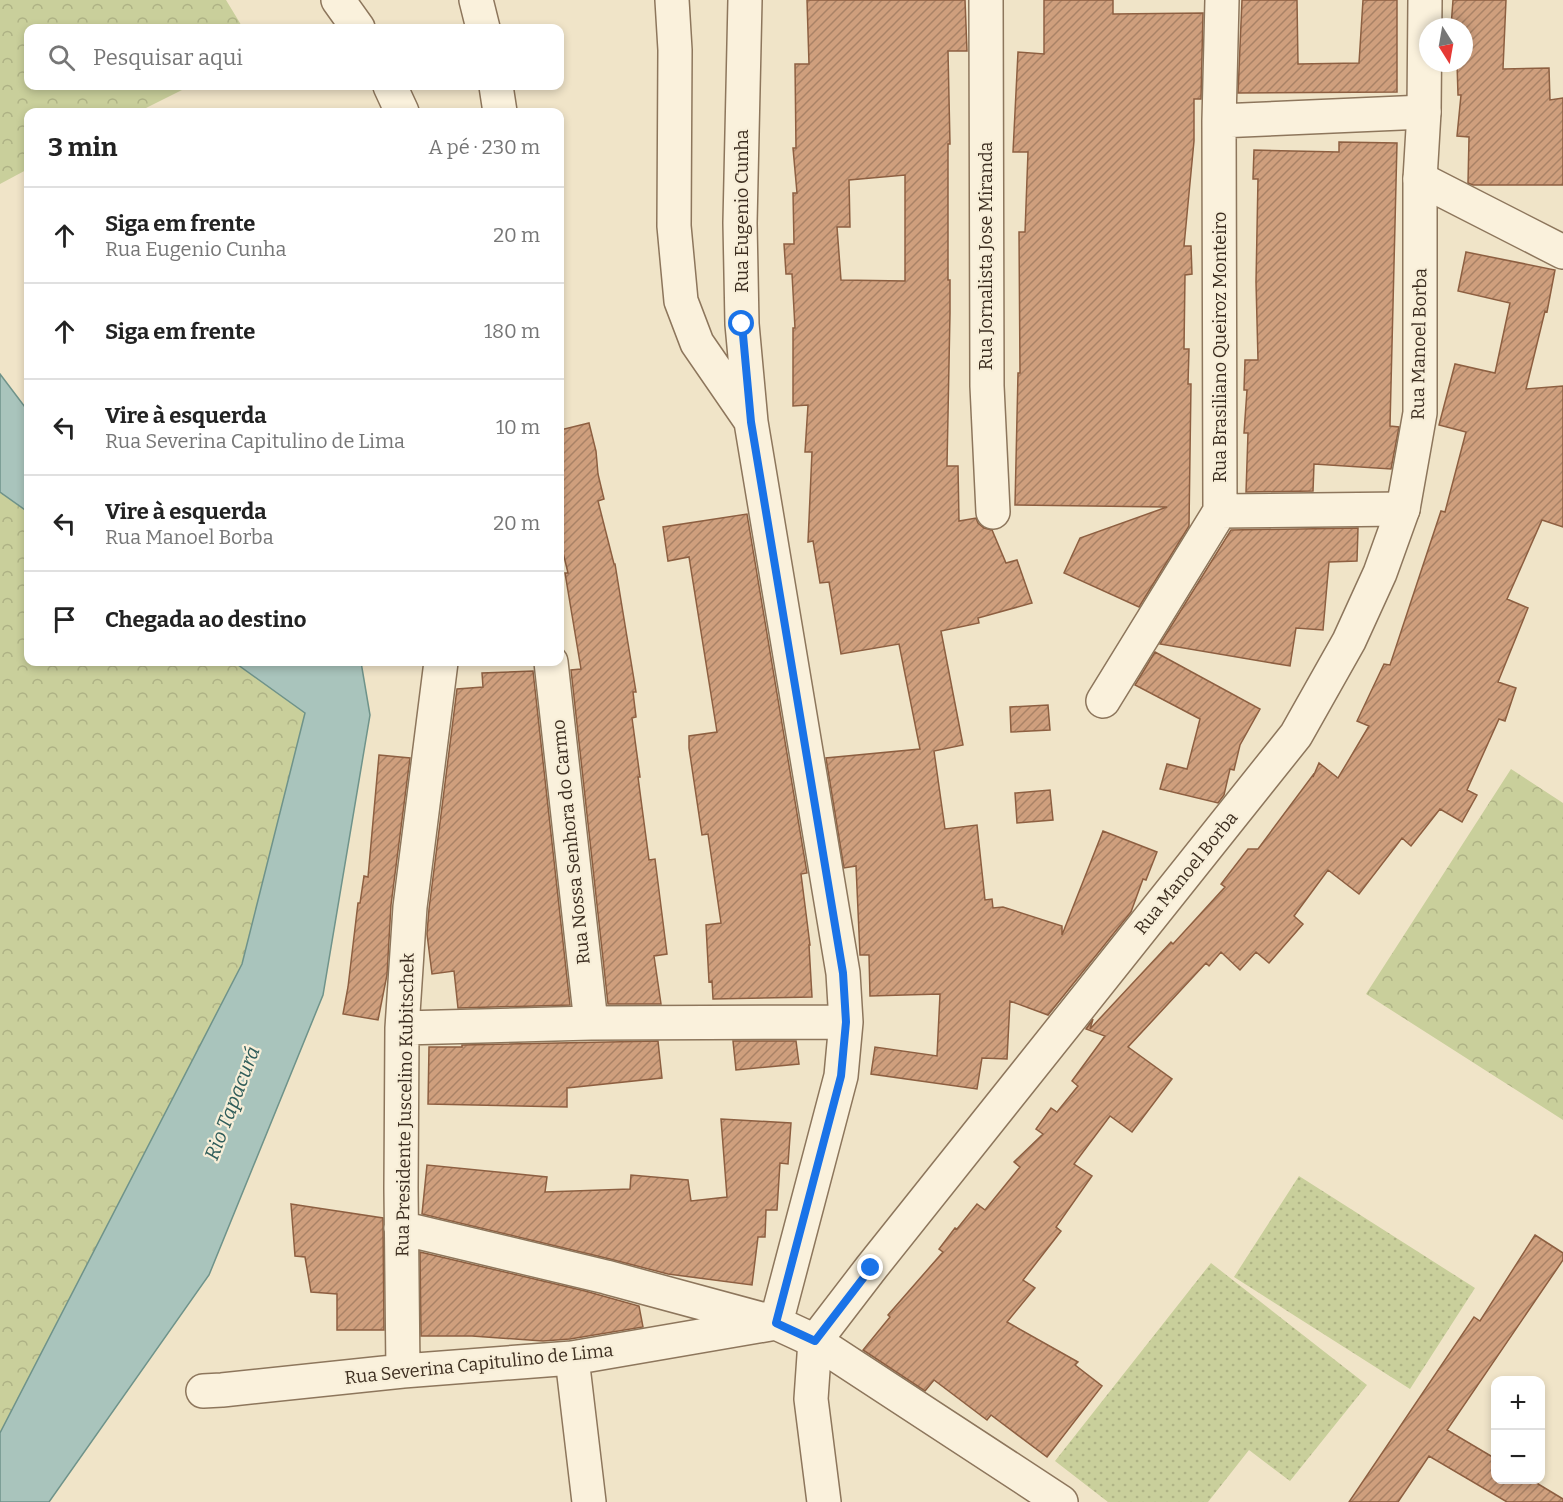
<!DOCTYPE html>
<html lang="pt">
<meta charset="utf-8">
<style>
:root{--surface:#fff;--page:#f6f6f6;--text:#222;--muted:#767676;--line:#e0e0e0}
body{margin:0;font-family:Bitter,serif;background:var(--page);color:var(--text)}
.controls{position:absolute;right:18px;bottom:18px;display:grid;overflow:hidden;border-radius:12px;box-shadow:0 3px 9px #0003}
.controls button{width:54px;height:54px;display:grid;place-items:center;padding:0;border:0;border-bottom:2px solid var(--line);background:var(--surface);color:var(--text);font:30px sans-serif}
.compass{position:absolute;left:1419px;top:18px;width:54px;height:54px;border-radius:50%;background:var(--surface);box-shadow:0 3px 9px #0003;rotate:169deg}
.stop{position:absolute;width:18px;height:18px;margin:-14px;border:4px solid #1a73e8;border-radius:50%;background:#fff}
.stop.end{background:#1a73e8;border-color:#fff;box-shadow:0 2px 6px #0008}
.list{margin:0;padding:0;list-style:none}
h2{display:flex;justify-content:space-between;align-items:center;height:78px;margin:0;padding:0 24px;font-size:26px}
h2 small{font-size:20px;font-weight:400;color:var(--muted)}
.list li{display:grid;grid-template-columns:39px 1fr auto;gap:18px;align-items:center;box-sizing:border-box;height:96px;padding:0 24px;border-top:2px solid var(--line)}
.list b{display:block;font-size:22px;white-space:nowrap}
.list p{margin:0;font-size:20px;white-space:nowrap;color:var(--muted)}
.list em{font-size:20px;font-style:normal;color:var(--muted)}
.icon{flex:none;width:33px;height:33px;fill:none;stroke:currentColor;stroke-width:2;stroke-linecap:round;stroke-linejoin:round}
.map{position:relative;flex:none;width:1563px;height:1502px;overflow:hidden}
.search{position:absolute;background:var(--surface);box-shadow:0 3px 9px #0003;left:24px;top:24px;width:540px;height:66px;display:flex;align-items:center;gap:15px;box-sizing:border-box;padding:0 21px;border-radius:12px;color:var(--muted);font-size:22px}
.panel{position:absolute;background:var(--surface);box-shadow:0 3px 9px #0003;left:24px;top:108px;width:540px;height:558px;border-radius:12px}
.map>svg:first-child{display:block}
.forest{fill:url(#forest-crowns)}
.garden{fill:url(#garden-dots)}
.water{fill:#a9c4bc;stroke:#6f938a;stroke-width:1.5}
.building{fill:url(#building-hatch);stroke:#8d5f41;stroke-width:1.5;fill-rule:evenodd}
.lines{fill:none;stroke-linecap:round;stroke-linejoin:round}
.minor-casing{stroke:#8d765c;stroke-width:36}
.tertiary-casing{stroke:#8d765c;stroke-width:36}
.minor{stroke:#faf1dc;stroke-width:33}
.tertiary{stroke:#faf1dc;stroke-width:33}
.route{stroke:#1a73e8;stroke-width:8}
.labels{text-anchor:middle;stroke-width:4.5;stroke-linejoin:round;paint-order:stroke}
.street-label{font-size:18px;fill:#3d2e20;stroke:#f7eed8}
.water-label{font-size:20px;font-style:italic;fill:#2f5d5a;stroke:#f7eed8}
</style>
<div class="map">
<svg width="1563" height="1502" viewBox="0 0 1563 1502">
<defs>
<pattern id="forest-crowns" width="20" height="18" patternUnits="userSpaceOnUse" patternTransform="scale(1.5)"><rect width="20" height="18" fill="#c9cf9b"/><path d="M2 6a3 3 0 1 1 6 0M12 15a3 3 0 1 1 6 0" fill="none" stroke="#aeb285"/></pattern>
<pattern id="garden-dots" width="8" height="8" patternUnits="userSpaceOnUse" patternTransform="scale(1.5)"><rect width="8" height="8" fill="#c9cf9b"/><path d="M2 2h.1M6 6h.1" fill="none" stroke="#aeb285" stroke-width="1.8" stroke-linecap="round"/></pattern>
<pattern id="building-hatch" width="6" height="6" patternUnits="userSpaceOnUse" patternTransform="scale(1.5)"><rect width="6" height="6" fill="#cf9f7d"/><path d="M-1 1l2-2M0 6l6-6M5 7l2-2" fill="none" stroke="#a98266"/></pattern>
</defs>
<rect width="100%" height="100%" fill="#f0e4c8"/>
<!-- forest -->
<path class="forest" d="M0 0H226L243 28H28V86H190L138 112H28V169L0 184Z
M0 467 28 490V662H242L305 713 242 964 0 1433Z
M1511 769 1563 803V1120L1366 994Z"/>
<!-- garden -->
<path class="garden" d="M1299 1176 1475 1288 1410 1389 1234 1277Z
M1211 1263 1367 1385 1290 1481 1249 1450 1208 1502H1108L1055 1461Z"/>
<!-- water -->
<path class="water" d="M0 374 28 411V512L0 492Z
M234 662H361L370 715 323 995 209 1275 49 1502H0V1433L242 964 305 713Z"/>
<!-- building -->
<path class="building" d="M807 0H965L967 51H948L950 144H948V280H950V313L947 466H958L959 521 976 518 978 523 984 528 992 530 1006 563 1017 560 1032 603 978 618 979 623 941 631 963 745 934 751 945 829 977 825 985 900 992 899 993 908 1003 907 1062 926V935L1103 831 1157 852 1146 880 1143 879 1131 912 1048 1015 1010 1001 1007 1059 982 1058 977 1089 871 1074 875 1047 937 1056 940 994 870 996 869 955H860L856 866 844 868 826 758 920 749 899 644 841 654 829 582 820 583 813 541 808 542 812 452H805L808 405 793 406V328H795L792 274H786L784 244H794L793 193H797L793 148H796L795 64H809ZM905 175V281L841 280 837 227H850L849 180Z
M1044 0H1113V14L1203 13 1201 99H1194V141L1184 246H1191L1192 274 1185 275 1184 349H1189L1188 384H1191L1189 526 1139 607 1064 573 1080 538 1167 507 1015 505 1018 373H1020L1019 232H1025L1028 152H1013L1018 52 1044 54Z
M1242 0H1297L1298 64 1359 63 1363 0H1397V92L1238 93Z
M1453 0H1506L1503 69 1549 68 1550 100 1563 98V185H1473L1468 183 1469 137 1457 136 1461 95H1458L1457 63H1464V27H1451Z
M1339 142 1397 143 1390 426 1399 427 1391 469 1314 464 1313 491 1246 492 1248 433H1244L1247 390H1244L1245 360H1258L1256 282 1258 179H1253L1254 150 1339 152Z
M1466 252 1555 270 1547 312 1545 311 1526 389 1563 386V527L1542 520 1507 599 1528 608 1498 682 1516 688 1505 721 1499 719 1467 790 1477 795 1462 822 1440 809 1411 846 1402 838 1359 894 1328 870 1294 916 1303 924 1269 963 1256 952 1240 970 1221 952 1209 966 1206 963 1128 1047 1172 1079 1132 1132 1110 1116 1074 1164 1092 1176 1056 1227 1061 1231 1023 1280 1035 1288 1007 1322 1078 1362 1075 1365 1102 1386 1047 1457 991 1415 987 1420 934 1380 925 1391 863 1350 890 1317 888 1315 943 1252 939 1249 955 1228 957 1229 977 1204 985 1210 1020 1167 1014 1162 1043 1134 1036 1129 1051 1108 1057 1112 1078 1086 1072 1081 1105 1036 1086 1029 1093 1019 1090 1029 1171 942 1173 944 1225 887 1221 884 1248 849H1258L1313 775V777L1319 763 1338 778 1369 726 1357 721 1384 664 1390 665 1441 511 1445 512 1466 432 1439 425 1455 364 1495 373 1510 303 1458 291Z
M589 423 596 451 598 474 604 499 598 501 614 564H615L636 692H633L636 717 632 718 640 777H638L649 860 655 859 667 954 654 956 661 1004H608L571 670 581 669 565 573H568L560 540V430Z
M747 514 807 873 801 874 810 945H809L812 997 713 999 712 981 709 982 706 925 721 923 708 834 702 835 689 748V736L717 732 689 557 668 561 663 527Z
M1358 528 1357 561 1329 562 1323 630 1296 628 1290 666 1160 644 1231 530Z
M1155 652 1260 709 1240 745 1234 770 1230 769 1224 795 1218 803 1160 789 1167 764 1187 769 1200 719 1135 685Z
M533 671 570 1005 458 1008 454 971 432 974 427 934 429 909 457 689 483 687 482 673Z
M1048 705 1050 730 1011 732 1010 707Z
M379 755 410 758 391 905 387 975 378 1020 343 1014 348 987 358 903H360L364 876 368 877Z
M1050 790 1053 820 1017 823 1015 793Z
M658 1041 662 1078 567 1088V1107L428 1104 429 1047H462V1045Z
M733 1041H796L799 1064 736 1070Z
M721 1119 791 1123 788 1164 780 1163 777 1210H766L765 1237H758L752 1285 668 1274 610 1259 422 1214 427 1165 547 1177 545 1192 630 1189 631 1175 688 1180 691 1201 727 1197Z
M291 1204 383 1218 384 1330H337V1294L311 1292 305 1257 295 1256Z
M1535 1235 1563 1253V1260L1447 1430 1496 1459V1479H1530L1563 1499V1502H1507L1429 1456 1398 1502H1349L1474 1317 1480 1321Z
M420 1252 585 1291 639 1306 643 1327 570 1339 543 1341 472 1336H421Z"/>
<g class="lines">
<defs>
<path id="minor" d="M338 0 358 28
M476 0 483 28
M672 0 675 50 674 226 681 301 697 343 750 420
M986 0 987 386 993 512
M1222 0 1219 121 1220 511 1403 509
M390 86 402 112
M496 86 500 112
M1219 121 1424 112
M1420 179 1563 252
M551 662 591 1023
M1103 701 1220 511
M402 1028 591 1023 846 1022
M401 1228 606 1277 776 1323 841 1076 846 1022 843 973 751 422 742 324 740 223 745 0
M572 1358 589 1502
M403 1371 401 1188 402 1028 410 907 441 662
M203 1391 222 1390 403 1371 572 1358 776 1323 815 1341 1061 1502"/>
<path id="tertiary" d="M824 1502 811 1399 815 1341 871 1268 1296 735 1349 641 1380 573 1403 509 1420 413V179L1424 112 1425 0"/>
</defs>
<!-- minor casing -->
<use href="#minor" class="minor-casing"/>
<!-- tertiary casing -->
<use href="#tertiary" class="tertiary-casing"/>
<!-- minor -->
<use href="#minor" class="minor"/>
<!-- tertiary -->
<use href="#tertiary" class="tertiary"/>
</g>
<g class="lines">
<!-- route -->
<path class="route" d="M742 324 751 422 843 973 846 1022 841 1076 776 1323 815 1341 871 1268"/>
</g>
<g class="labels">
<!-- street labels -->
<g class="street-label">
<text transform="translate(742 211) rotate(-90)" y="6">Rua Eugenio Cunha</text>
<text transform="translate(986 256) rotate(-90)" y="6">Rua Jornalista Jose Miranda</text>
<text transform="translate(1419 344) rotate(-89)" y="6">Rua Manoel Borba</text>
<text transform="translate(1220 347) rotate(-90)" y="6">Rua Brasiliano Queiroz Monteiro</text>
<text transform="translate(571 842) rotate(-96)" y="6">Rua Nossa Senhora do Carmo</text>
<text transform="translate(1186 873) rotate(-51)" y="6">Rua Manoel Borba</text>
<text transform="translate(405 1105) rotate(-89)" y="6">Rua Presidente Juscelino Kubitschek</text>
<text transform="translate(479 1364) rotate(-6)" y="6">Rua Severina Capitulino de Lima</text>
</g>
<!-- water labels -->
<g class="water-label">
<text transform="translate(232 1103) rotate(-69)" y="7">Rio Tapacurá</text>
</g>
</g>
</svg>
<div class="controls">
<button>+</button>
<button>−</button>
</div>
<svg class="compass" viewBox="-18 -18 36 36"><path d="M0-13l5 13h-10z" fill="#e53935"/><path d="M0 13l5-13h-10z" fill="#767676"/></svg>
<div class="stop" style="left:742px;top:324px"></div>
<div class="stop end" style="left:871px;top:1268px"></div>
<div class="search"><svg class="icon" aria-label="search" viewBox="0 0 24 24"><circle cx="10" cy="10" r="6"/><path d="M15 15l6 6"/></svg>Pesquisar aqui</div>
<section class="panel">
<h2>3 min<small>A pé · 230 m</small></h2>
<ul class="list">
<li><svg class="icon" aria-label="ahead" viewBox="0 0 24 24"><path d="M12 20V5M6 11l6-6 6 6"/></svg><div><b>Siga em frente</b><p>Rua Eugenio Cunha</p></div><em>20 m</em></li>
<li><svg class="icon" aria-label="ahead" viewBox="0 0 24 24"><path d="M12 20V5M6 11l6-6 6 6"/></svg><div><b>Siga em frente</b></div><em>180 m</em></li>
<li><svg class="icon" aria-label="left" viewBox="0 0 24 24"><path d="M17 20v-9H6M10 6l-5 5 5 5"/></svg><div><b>Vire à esquerda</b><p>Rua Severina Capitulino de Lima</p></div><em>10 m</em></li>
<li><svg class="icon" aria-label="left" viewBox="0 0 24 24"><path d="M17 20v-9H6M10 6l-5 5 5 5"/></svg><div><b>Vire à esquerda</b><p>Rua Manoel Borba</p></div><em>20 m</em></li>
<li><svg class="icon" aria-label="arrive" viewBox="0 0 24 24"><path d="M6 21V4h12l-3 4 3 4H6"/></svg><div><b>Chegada ao destino</b></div></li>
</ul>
</section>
</div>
